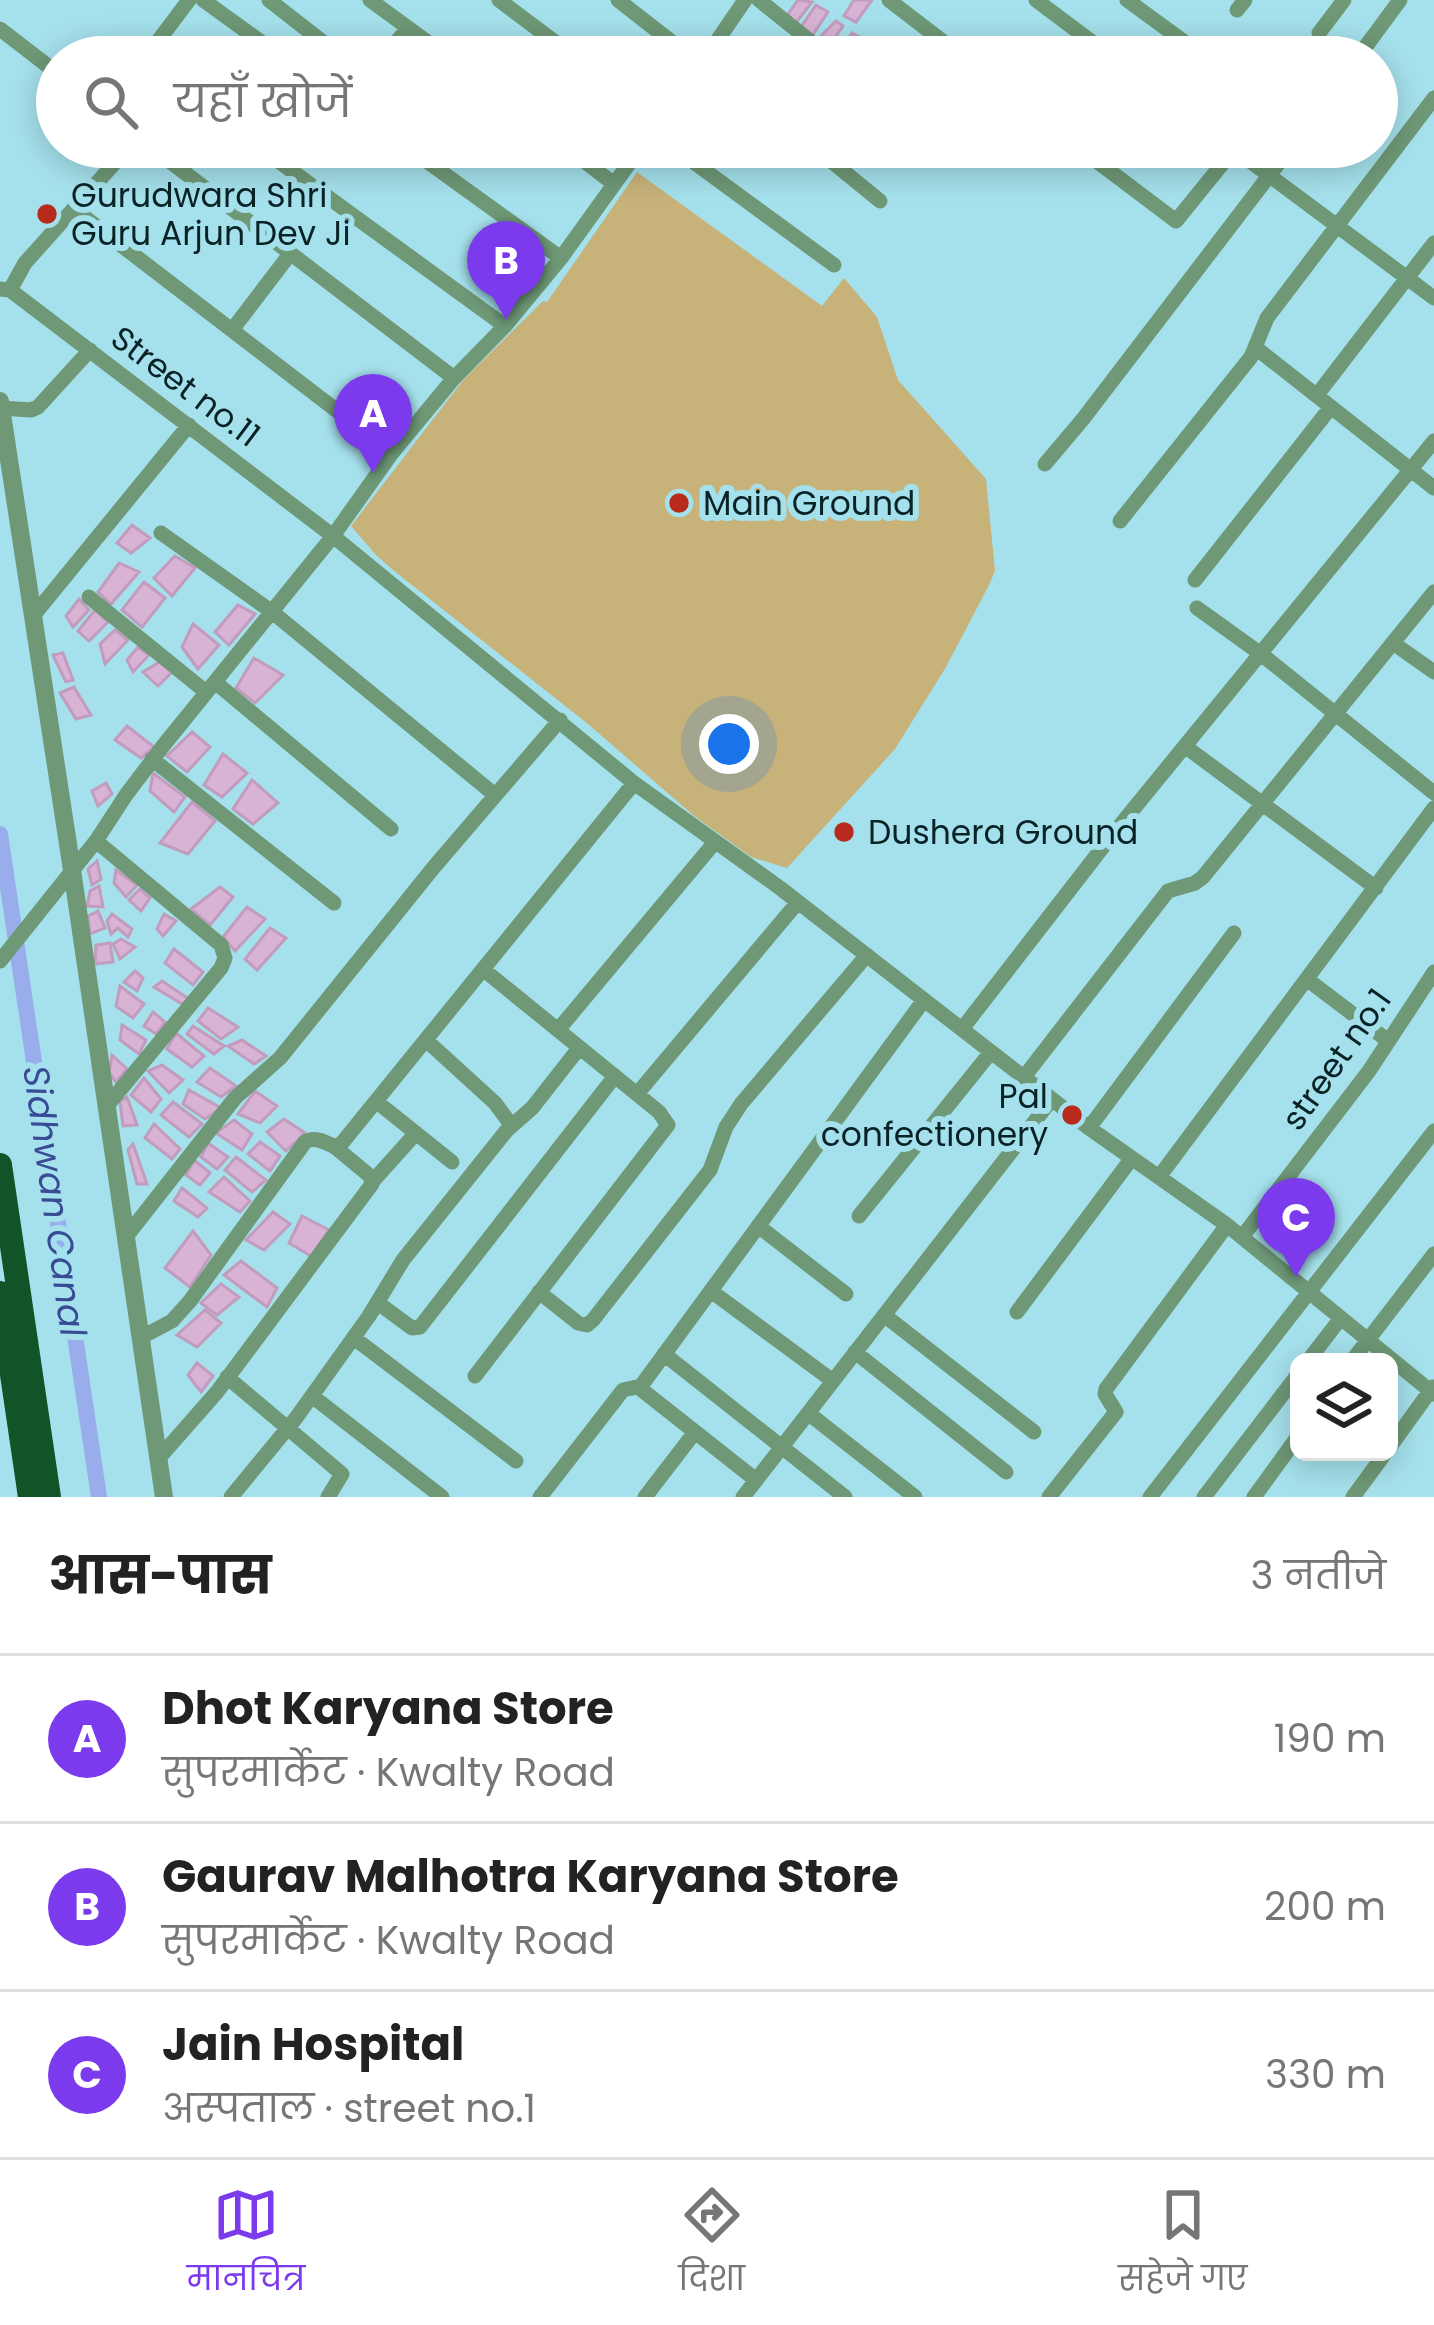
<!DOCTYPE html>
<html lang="hi">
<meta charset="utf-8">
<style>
:root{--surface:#fff;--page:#f2f2f2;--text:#222;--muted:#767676;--line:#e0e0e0;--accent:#7c3aed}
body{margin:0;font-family:Poppins,"Noto Sans Devanagari",sans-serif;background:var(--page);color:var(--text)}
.controls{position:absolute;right:36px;bottom:36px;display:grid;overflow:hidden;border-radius:18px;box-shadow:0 6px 30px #0003}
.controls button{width:108px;height:108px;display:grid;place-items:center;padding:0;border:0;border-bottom:3px solid var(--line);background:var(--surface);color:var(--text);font:60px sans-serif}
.you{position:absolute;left:729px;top:744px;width:42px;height:42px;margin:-30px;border:9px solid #fff;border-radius:50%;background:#1a73e8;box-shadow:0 0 0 18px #1a73e833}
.badge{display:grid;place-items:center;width:78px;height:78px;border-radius:50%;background:var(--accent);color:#fff;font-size:39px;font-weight:700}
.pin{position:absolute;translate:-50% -99px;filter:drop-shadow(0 3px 6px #0008)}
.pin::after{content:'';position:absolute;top:63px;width:42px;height:36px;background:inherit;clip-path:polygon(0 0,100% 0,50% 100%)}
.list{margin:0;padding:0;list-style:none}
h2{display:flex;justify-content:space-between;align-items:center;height:156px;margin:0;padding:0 48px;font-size:51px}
h2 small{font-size:39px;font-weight:400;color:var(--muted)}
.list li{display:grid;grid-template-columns:78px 1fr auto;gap:36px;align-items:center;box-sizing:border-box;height:168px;padding:0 48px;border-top:3px solid var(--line)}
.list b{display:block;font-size:45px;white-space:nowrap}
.list p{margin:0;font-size:39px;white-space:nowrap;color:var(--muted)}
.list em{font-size:39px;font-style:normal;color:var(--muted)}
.icon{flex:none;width:66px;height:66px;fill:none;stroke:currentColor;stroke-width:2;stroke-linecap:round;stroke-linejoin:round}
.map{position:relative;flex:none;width:1434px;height:1497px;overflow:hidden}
.search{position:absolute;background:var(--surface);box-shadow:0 6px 30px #0003;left:36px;right:36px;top:36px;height:132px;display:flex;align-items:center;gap:30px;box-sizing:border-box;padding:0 42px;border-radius:66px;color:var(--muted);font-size:45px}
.sheet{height:660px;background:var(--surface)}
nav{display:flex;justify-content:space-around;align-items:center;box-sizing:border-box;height:168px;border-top:3px solid var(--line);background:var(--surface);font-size:33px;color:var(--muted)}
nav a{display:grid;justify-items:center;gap:6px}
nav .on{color:var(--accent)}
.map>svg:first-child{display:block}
.green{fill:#c7b27a}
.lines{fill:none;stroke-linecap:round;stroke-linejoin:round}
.canal{stroke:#99adec;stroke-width:16}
.building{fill:#d9b3d5;stroke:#c19cbd;stroke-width:3}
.minor{stroke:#6e9876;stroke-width:15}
.tertiary{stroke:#6e9876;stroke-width:18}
.trunk{stroke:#105428;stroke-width:24}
.poi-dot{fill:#b82a1c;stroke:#a5e1ec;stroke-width:4.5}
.labels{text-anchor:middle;stroke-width:12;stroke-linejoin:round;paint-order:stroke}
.poi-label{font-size:33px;fill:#092226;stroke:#a5e1ec;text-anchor:start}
.street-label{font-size:33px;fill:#092226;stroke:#a5e1ec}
.water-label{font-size:36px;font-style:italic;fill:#384b95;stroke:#a5e1ec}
</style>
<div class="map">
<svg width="1434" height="1497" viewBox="0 0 1434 1497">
<rect width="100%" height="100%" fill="#a5e1ec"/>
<!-- green -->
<path class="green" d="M637 172 822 306 844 278 877 317 898 380 986 479 995 571 989 585 946 667 895 749 787 868 751 857 693 815 588 724 393 570 376 555 351 526 464 379 543 301 547 302Z"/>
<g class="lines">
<!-- canal -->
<path class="canal" d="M0 834 99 1497"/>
</g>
<!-- building -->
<path class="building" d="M798 0 812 2 795 24 788 14Z
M854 0H872L856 22 844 16Z
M816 5 828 12 812 36 801 27Z
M836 21 843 26 826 50 820 37Z
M852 33 863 39 849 57H842L838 53Z
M132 525 150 538 131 553 117 543Z
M175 556 195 568 172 596 154 578Z
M119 563 139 572 111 604 98 592Z
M144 582 165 598 142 627 122 610Z
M79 599 89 610 73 627 66 616Z
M238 605 255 614 229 645 215 632Z
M95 610 108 622 89 641 78 631Z
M193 624 219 645 198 669 182 647Z
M115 630 128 640 105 664 100 644Z
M138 647 149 655 133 672 127 660Z
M63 653 73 680 66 682 53 655Z
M254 658 283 675 255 703 236 688Z
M161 661 172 672 158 686 143 672Z
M74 687 91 715 76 719 60 693Z
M127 726 154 747 141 758 115 740Z
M192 732 210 747 187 772 167 756Z
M223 754 247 773 222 797 204 785Z
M153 773 185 797 174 812 150 791Z
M252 780 278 803 253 824 233 809Z
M106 783 112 794 98 806 92 791Z
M192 802 215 821 188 854 160 843Z
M97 861 101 879 92 885 88 869Z
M116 870 137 885 126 897 114 883Z
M99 886 103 907 87 906 90 891Z
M220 887 233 897 210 925 191 909Z
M140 889 150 898 141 911 129 900Z
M247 907 265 919 235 951 223 937Z
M98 911 105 928 90 934 88 916Z
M112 914 132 929 128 937 118 928 111 934 107 921Z
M164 914 176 921 163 936 157 929Z
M270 928 286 938 257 970 245 959Z
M121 939 135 947 120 959 113 944Z
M110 943 113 962 95 964 96 945Z
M174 949 203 972 193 985 165 963Z
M135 971 143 978 137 991 124 982Z
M162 981 189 999 182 1004 154 987Z
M120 986 144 1004 133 1018 116 1006Z
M208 1008 238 1027 221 1039 198 1021Z
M153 1012 165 1022 156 1034 144 1026Z
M122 1025 146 1040 139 1054 120 1040Z
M193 1026 224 1046 214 1054 187 1034Z
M176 1033 204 1056 192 1067 167 1049Z
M242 1040 266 1056 254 1064 228 1046Z
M112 1055 127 1069 116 1082 109 1073Z
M162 1065 183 1080 169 1093 148 1071Z
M210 1068 236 1086 221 1097 197 1082Z
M144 1078 161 1099 151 1112 131 1095Z
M189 1090 221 1108 205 1119 183 1104Z
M255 1091 277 1106 260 1123 238 1114Z
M127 1097 137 1125 123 1126 120 1101Z
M173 1102 202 1124 189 1137 161 1115Z
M284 1119 305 1133 286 1151 267 1132Z
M234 1120 252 1134 242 1150 216 1133Z
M154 1124 180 1149 172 1159 145 1138Z
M260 1142 280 1156 270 1171 248 1154Z
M208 1143 228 1157 217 1169 201 1157Z
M133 1144 147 1184H137L128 1150Z
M236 1157 266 1180 252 1192 225 1170Z
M194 1160 210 1173 200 1185 186 1175Z
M224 1177 250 1201 240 1212 209 1192Z
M182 1188 207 1208 198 1217 174 1201Z
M273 1212 290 1224 264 1250 246 1240Z
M302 1216 329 1230 311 1256 289 1243Z
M193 1231 211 1255 190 1287 165 1268Z
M241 1261 277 1288 267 1307 224 1275Z
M221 1284 239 1297 217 1315 201 1303Z
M205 1310 221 1323 197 1347 177 1335Z
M197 1363 213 1376 201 1392 188 1375Z"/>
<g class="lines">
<!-- minor -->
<path class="minor" d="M203 0 282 57
M269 0 342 57
M370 0 448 57
M499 0 575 57
M618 0 691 57
M759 0 830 57
M889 0 963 57
M1036 0 1112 57
M1127 0 1205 57
M1237 10 1245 0
M0 29 57 73
M1319 33 1344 0
M146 57 189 0
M384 57 408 28
M706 57 745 0
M1358 57 1400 0
M151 147 454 378
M259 147 505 326
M407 147 561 258
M566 147 614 184
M673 147 834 265
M814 147 880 201
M1078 147 1176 221 1236 147
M1231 147 1434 298
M74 209 392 453
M0 289 10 290 333 536 634 783 780 888 1089 1128 1227 1225 1434 1394
M10 290 25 263 129 147
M232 330 290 254
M1256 348 1434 488
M1317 395 1434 243
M1 408 31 410 38 407 90 350
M1045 464 1083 419 1291 147
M1120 521 1251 357 1267 318 1434 98
M161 533 271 611 495 795
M1195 580 1331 407
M89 597 206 692
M1197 608 1261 654 1434 793
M33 616 189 425
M1393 643 1434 672
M215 682 391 829
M1186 747 1376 888
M152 759 334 903
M96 841 221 945 225 958 221 968 106 1107
M0 961 96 841 126 795 163 746 333 536 392 453 454 378 505 326 561 258 641 147
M1308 980 1387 1040
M962 1029 1113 834 1434 441
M558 1030 715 842
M427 1041 495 1103 512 1126
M1024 1077 1168 891 1195 883 1203 877 1434 592
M637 1094 798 902
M377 1102 452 1162
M1089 1128 1234 933
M1159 1177 1434 808
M373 1181 416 1133
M859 1216 991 1052
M758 1226 846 1294
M1242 1237 1369 1071 1434 972
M125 1238 235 1098 280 1058 434 867 560 720
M711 1291 833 1381
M539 1292 578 1323 587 1325 593 1320 710 1170 726 1127 741 1104 867 955
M378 1303 412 1328 420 1327 615 1076
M1017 1312 1132 1158
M884 1315 1034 1432
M140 1338 172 1321 190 1301 305 1142C315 1136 325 1142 335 1147L342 1143 634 783
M354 1338 516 1461
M855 1352 1006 1472
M664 1354 845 1497
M1307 1362 1341 1318
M1351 1362 1434 1254
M475 1376 668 1125 659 1112 484 970
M227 1377 342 1474 328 1497
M312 1396 442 1497
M808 1413 915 1497
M1389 1448 1433 1387
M158 1459 217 1392 372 1184 370 1176 335 1147
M756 1480 642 1390 641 1386 924 1000
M231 1497 296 1418 369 1316 403 1260 507 1130 532 1108 579 1048
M540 1497 623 1390 641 1386
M645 1497 695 1432
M743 1497 1052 1099
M1049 1497 1116 1412 1105 1394 1106 1389 1227 1225
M1150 1497 1434 1131
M1204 1497 1299 1373
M1254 1497 1299 1435
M1353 1497 1386 1452"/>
<!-- tertiary -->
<path class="tertiary" d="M0 401 72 870 164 1497"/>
<!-- trunk -->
<path class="trunk" d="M0 1165 49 1497
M0 1293 30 1497"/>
</g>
<!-- markers -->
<g class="poi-dot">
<circle cx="47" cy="214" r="12"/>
<circle cx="679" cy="503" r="12"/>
<circle cx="844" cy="832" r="12"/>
<circle cx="1072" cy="1115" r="12"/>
</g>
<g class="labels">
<!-- poi labels -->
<g class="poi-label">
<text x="71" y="207">Gurudwara Shri<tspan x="71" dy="38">Guru Arjun Dev Ji</tspan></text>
<text x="703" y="515">Main Ground</text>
<text x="868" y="844">Dushera Ground</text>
<text x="1048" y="1108" text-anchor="end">Pal<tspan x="1048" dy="38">confectionery</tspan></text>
</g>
<!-- street labels -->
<g class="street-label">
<text transform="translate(186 386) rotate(37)" y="12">Street no.11</text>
<text transform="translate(1336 1059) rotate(-55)" y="12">street no.1</text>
</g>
<!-- water labels -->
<g class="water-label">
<text transform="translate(55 1201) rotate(82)" y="13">Sidhwan Canal</text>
</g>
</g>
</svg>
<div class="controls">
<button><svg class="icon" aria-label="layers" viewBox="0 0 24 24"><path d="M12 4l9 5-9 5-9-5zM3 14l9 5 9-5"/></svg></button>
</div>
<div class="you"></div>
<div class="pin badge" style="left:373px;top:473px">A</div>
<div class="pin badge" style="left:506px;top:320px">B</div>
<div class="pin badge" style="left:1296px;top:1277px">C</div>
<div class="search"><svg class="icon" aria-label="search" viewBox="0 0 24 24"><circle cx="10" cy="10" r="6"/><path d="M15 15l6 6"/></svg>यहाँ खोजें</div>
</div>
<section class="sheet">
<h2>आस-पास<small>3 नतीजे</small></h2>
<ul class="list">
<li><span class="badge">A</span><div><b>Dhot Karyana Store</b><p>सुपरमार्केट · Kwalty Road</p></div><em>190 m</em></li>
<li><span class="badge">B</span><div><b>Gaurav Malhotra Karyana Store</b><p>सुपरमार्केट · Kwalty Road</p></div><em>200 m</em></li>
<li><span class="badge">C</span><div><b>Jain Hospital</b><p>अस्पताल · street no.1</p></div><em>330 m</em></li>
</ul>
</section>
<nav>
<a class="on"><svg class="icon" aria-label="map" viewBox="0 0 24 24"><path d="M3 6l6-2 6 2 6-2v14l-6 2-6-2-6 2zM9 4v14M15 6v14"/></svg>मानचित्र</a>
<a><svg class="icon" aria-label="directions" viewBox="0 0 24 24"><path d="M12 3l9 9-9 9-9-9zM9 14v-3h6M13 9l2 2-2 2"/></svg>दिशा</a>
<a><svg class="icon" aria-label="saved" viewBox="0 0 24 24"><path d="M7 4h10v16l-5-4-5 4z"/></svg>सहेजे गए</a>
</nav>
